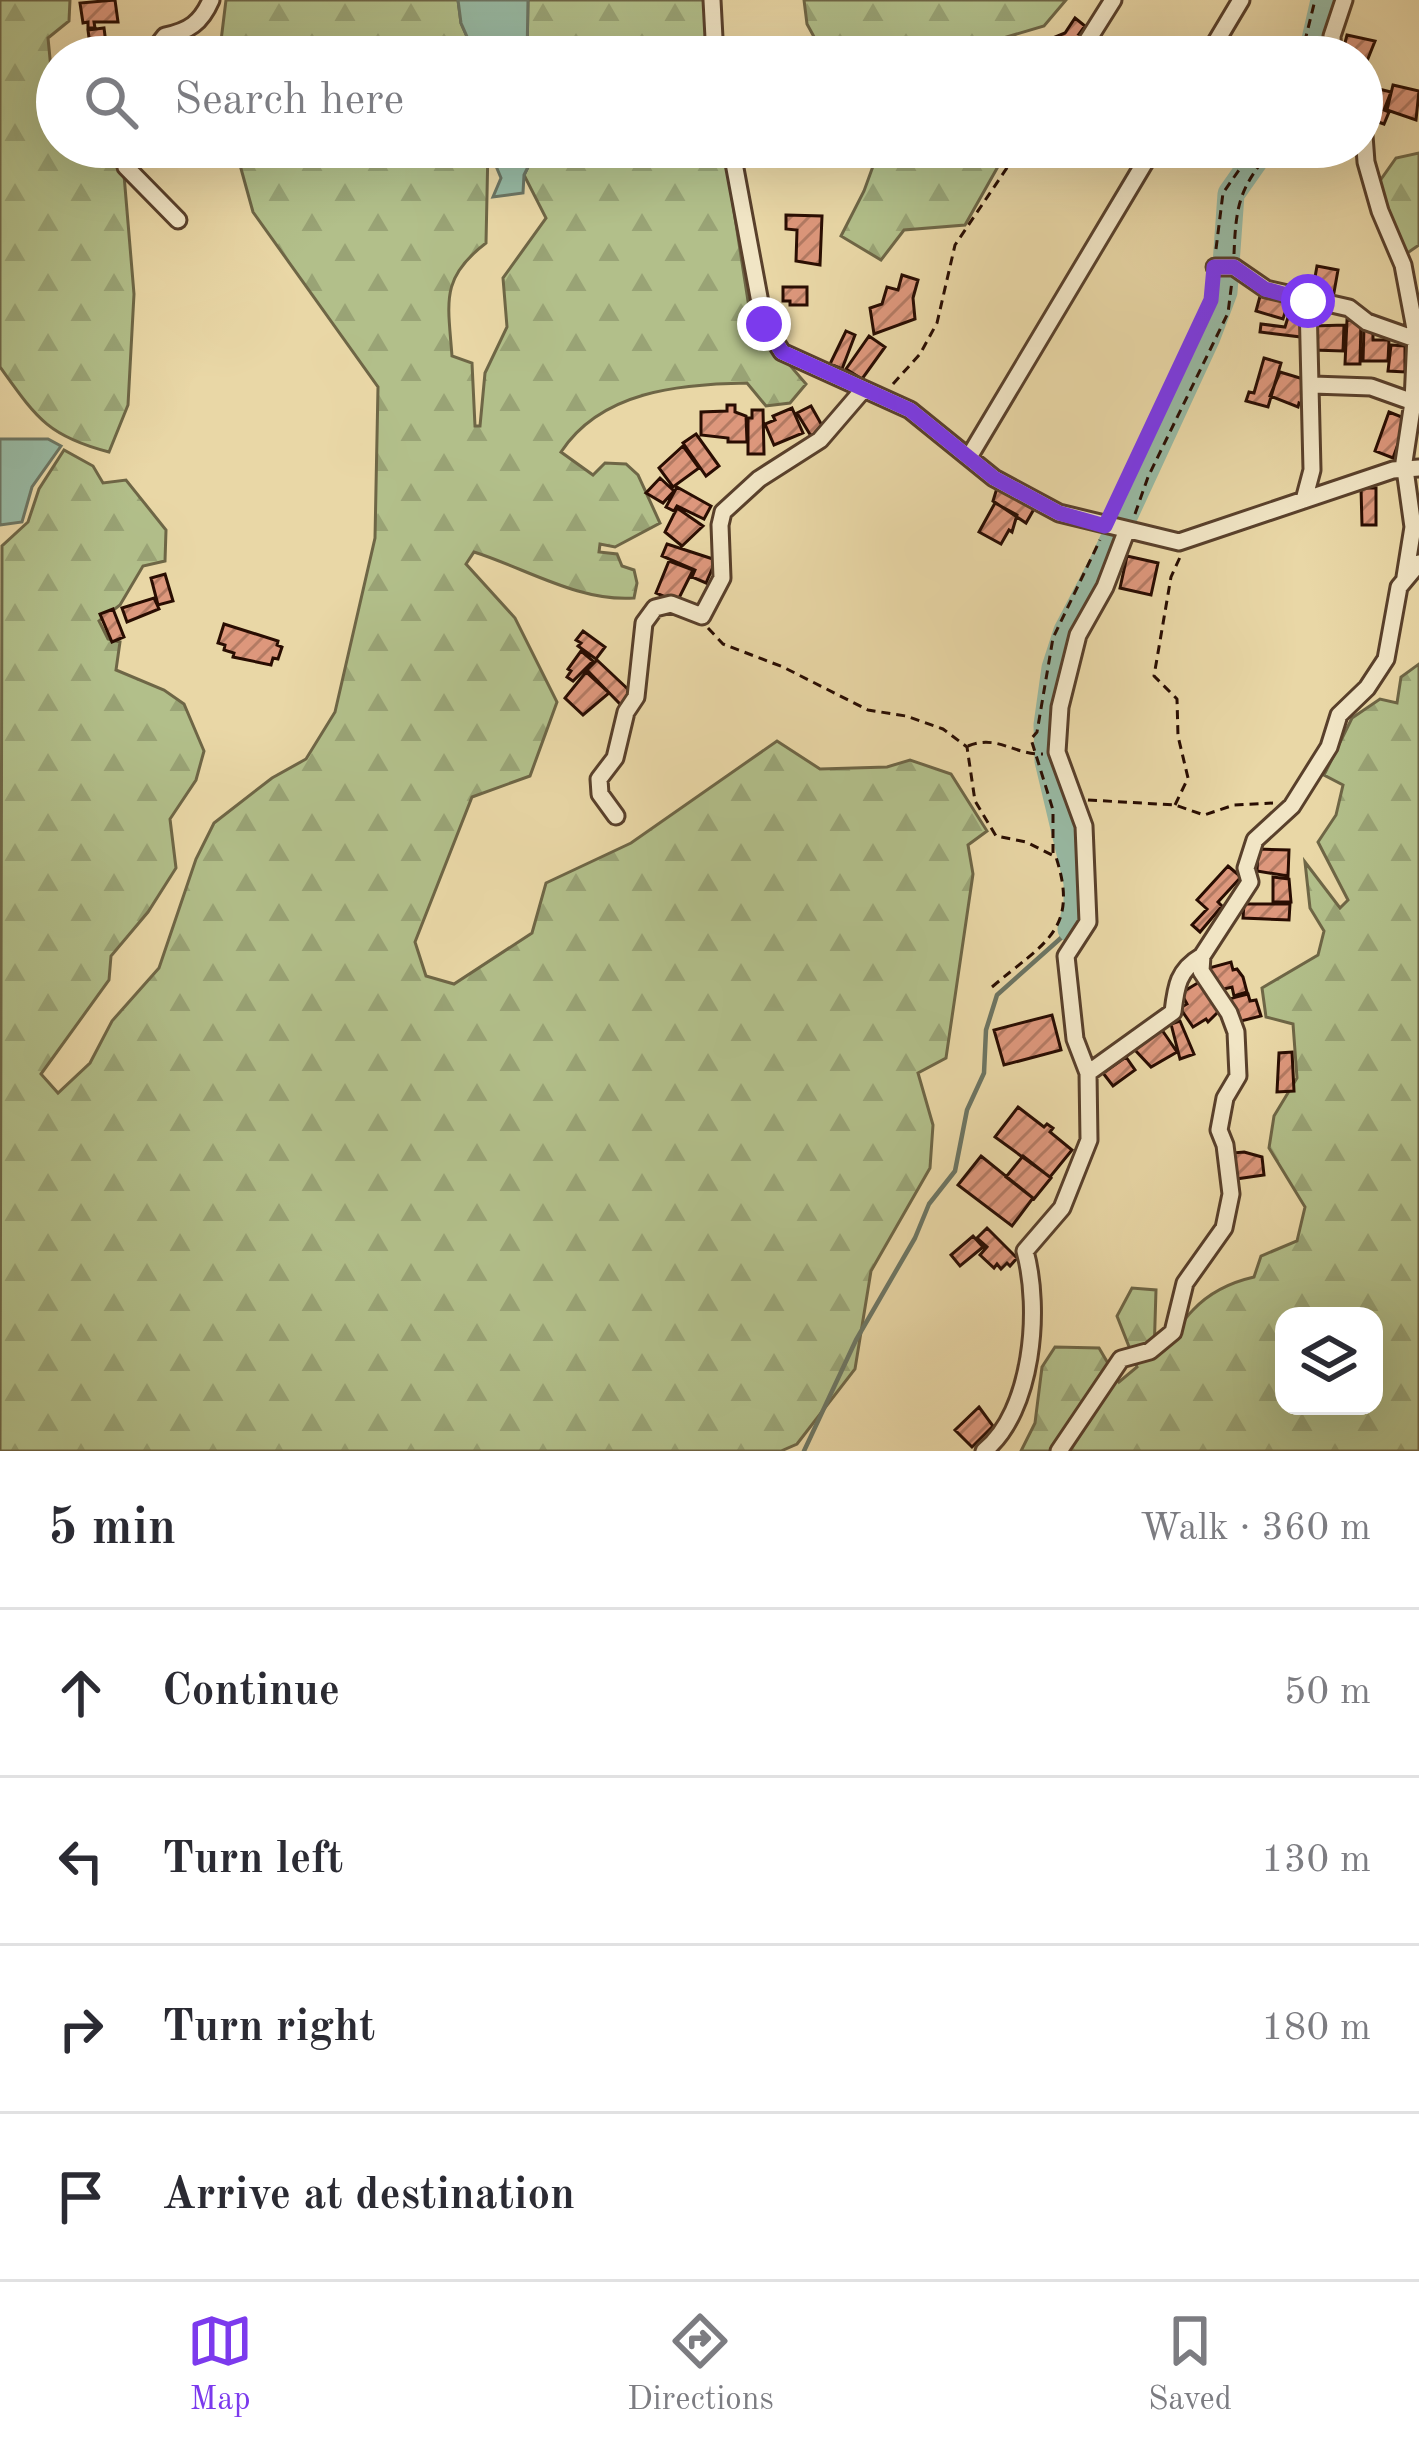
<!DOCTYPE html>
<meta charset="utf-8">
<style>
:root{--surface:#fff;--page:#f7f7f7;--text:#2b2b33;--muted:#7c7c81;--line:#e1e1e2;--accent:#7c3aed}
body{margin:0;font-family:"Old Standard TT",serif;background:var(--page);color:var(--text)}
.controls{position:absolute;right:36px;bottom:36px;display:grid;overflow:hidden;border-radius:24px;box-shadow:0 12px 48px #0002}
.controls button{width:108px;height:108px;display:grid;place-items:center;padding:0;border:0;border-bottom:3px solid var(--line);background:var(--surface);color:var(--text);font:60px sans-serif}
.stop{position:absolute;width:36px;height:36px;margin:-27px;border:9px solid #7c3aed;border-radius:50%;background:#fff}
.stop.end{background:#7c3aed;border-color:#fff;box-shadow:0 3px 12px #0008}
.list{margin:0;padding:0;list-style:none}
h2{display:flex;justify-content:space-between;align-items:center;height:156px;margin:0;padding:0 48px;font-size:51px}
h2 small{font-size:39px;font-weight:400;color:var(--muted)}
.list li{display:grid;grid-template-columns:78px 1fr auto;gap:36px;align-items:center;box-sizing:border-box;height:168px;padding:0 48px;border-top:3px solid var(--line)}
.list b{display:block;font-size:45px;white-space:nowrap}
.list em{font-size:39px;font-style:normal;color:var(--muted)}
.icon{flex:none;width:66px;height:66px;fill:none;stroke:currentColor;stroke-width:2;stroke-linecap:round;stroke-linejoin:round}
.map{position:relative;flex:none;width:1419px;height:1451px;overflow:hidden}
.search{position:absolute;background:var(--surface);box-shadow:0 12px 48px #0002;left:36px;right:36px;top:36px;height:132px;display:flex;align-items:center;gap:30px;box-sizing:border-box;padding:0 42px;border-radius:66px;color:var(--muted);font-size:45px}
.sheet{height:828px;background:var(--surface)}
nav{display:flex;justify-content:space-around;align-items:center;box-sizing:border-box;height:168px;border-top:3px solid var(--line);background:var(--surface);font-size:33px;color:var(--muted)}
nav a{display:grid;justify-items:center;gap:6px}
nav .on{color:var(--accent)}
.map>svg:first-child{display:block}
.forest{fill:url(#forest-firs);stroke:#6e6646;stroke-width:3;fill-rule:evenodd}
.water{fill:#98baa4;stroke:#6c7563;stroke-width:3}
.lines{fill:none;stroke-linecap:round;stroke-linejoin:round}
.stream{stroke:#6c7563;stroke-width:4.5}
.river{stroke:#98baa4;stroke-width:27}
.building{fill:url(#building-hatch);stroke:#290d02;stroke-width:3}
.minor-casing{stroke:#59402b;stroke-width:21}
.path{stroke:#290d02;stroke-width:3;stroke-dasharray:9 6;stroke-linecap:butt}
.minor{stroke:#f1e5c5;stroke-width:15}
.route{stroke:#7c3aed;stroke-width:15}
</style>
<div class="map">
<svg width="1419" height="1451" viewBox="0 0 1419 1451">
<defs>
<pattern id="forest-firs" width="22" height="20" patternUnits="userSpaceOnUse" patternTransform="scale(3)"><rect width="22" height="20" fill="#b2bf8a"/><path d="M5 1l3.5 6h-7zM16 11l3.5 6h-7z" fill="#99a375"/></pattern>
<pattern id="building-hatch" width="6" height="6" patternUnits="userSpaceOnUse" patternTransform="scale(3)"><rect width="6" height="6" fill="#dd977c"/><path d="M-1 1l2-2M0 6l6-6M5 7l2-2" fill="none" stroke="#b37a63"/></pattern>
</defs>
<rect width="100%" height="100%" fill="#e9d7a6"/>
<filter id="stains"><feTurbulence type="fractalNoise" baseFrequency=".00167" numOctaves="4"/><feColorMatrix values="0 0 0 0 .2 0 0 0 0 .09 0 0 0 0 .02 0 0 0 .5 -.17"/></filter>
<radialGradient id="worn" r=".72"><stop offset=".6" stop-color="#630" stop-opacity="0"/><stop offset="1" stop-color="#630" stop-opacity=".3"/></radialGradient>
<!-- forest -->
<path class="forest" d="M0 0H70L69 21 48 38 52 79 46 111 57 126V147H117L122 151 134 294 128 405 109 452C47 436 36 417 0 367Z
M226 0H458L461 23 476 57H219Z
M528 0H707L711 57H527Z
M804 0H1066L1044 26 1000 39 1018 57H825L807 24Z
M235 147H488L486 243C440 278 448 302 452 356L472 363 475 426H480L485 373 507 327 503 278 546 218 524 175 538 147H724L751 320 806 384 790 403 766 406 747 383C680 384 601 391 561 452L593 475 605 463 626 464 638 475 660 523 615 547 600 544 599 552 617 554 622 566 634 570 637 583 634 598C579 602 525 568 474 552L466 564 515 618 557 702 530 776 472 797 415 942 426 976 454 984 532 933 546 883 631 843 777 741 820 769 887 767 910 760 951 774 987 831 968 845 973 874 946 1058 918 1073 933 1125 930 1168 871 1271 855 1369 797 1444 781 1451H0L2 546 28 522 39 489 64 450 93 466 103 483 126 480 166 530 165 561 143 566 120 605 99 621 108 639 120 642 116 670 164 690 184 704 204 751 196 780 170 819 176 868 148 912 111 956 109 980 41 1074 58 1093 90 1063 112 1021 159 968 196 859 214 823 272 778 306 759 335 712 375 538 378 387 253 212Z
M880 147H1009L965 225 904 230 881 260 841 236 864 191Z
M1419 153V245L1403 256 1377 185 1396 158Z
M1419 664V1451H1021L1035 1423 1042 1367 1055 1347 1099 1348 1119 1382 1137 1367 1117 1316 1132 1288 1156 1290 1154 1355C1176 1341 1176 1327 1193 1310 1209 1293 1232 1282 1254 1277L1261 1256 1297 1241 1305 1207 1269 1148 1274 1116 1297 1078 1293 1024 1266 1017 1262 988 1318 955 1324 931 1310 908 1305 862 1340 908 1348 900 1318 842 1336 815 1343 785 1324 775 1352 718 1380 699 1397 703 1401 677ZM1284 1316H1374V1406H1284Z"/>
<!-- water -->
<path class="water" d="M458 0H528L527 57H476L461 23Z
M488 147H538L524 175 523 193 493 197 501 178Z
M0 439H48L61 446 32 487 22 522 0 525Z"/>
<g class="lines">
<!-- stream -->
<path class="stream" d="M804 1451 856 1340 915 1238 929 1204 955 1171 967 1110 984 1073 986 1030 997 995 1071 929"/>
<!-- river -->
<path class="river" d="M1311 57 1324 0
M1071 929 1077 904V883L1048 761 1047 725 1055 668 1067 631 1103 562 1207 337 1224 292 1231 194 1264 147"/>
</g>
<!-- building -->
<path class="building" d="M115 0 118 22H94L95 28H88V22L83 23 80 3Z
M1075 18 1085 26 1079 34 1083 35 1081 49 1054 46 1055 37 1065 33Z
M104 28 107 51 91 53 88 30Z
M1347 35 1375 41 1367 61 1342 54Z
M1393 85 1419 91 1416 120 1387 110Z
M1379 89 1391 92 1384 110 1389 112 1384 124 1367 118Z
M786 215 822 216 820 265 796 261 797 230 786 229Z
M1317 266 1338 270 1333 298 1312 294Z
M902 275 918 280 913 298 915 319 874 334 870 308 882 304 887 287 898 290Z
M783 287H807V305H790V301H783Z
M1262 289 1290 297 1283 319 1256 311Z
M1294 298 1306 302 1301 337 1260 332 1261 324 1285 327Z
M1347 320 1361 321 1360 364H1345Z
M1344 325 1343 351 1313 350V326Z
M1364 327 1373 328V340H1389L1388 361H1363Z
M846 331 855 335 842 369 830 364Z
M869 336 885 347 862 379 846 369Z
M1391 345 1405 346V372L1388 371Z
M1264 358 1281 363 1268 407 1246 401 1249 392 1254 393Z
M1280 372 1310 381 1303 405 1299 403 1298 407 1270 396Z
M727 405H735V412L746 416 747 442H728V438L701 435V412L727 411Z
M811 406 824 429 811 436 797 413Z
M792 408 803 433 774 445 765 424 775 420 773 416Z
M752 410H763L764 454H748V418H752Z
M1389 412 1407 419 1393 458 1375 451Z
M696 434 719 466 706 476 683 443Z
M683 446 699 468 673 487 659 468Z
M660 478 674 491 663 503 646 493Z
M677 487 711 506 704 519 677 506 674 511 666 507Z
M997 488 1034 509 1026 523 993 501Z
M1361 488H1376V525H1362Z
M995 503 1017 515 1012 532 1009 530 1001 544 979 532Z
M677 508 703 526 682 546 665 532Z
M667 544 716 560 706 583 692 577 695 570 662 556Z
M1127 556 1158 563 1151 595 1120 588Z
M669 561 693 570 677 602 656 593Z
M165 574 173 601 158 605 151 578Z
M154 598 159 609 127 622 122 608Z
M113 609 124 637 112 642 100 614Z
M224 624 278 641 277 645 282 647 278 659 273 658 271 665 233 657 234 653 224 650 225 645 218 643Z
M583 631 605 647 596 659 578 646 581 643 576 640Z
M581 651 593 661 573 681 567 677 571 671 568 669Z
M597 660 632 693 621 705 587 670Z
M586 672 609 693 583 715 565 698Z
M1258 849 1289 850 1288 876 1257 871Z
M1228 866 1241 877 1218 902 1222 906 1200 932 1192 925 1207 909 1197 900Z
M1273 877 1289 879 1291 902H1273Z
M1244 904H1290L1289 920 1243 918Z
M1231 962 1233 970 1237 969 1243 977 1247 992 1234 996 1232 987 1216 991 1209 968Z
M1201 981 1219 1011 1208 1022 1206 1019 1193 1027 1180 1008 1187 1004 1181 993Z
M1248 994 1250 1001 1256 1000 1261 1016 1237 1022 1228 999Z
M1052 1015 1061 1050 1004 1065 994 1030Z
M1180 1021 1194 1054 1180 1059 1171 1024Z
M1162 1030 1177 1052 1151 1067 1134 1049Z
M1292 1052 1294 1091 1277 1092 1279 1053Z
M1126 1057 1135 1070 1113 1086 1103 1073Z
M1018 1107 1044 1127 1047 1124 1053 1128 1050 1132 1072 1150 1050 1177 995 1137Z
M1244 1152 1262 1157 1264 1175 1236 1179 1232 1153Z
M981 1156 1033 1198 1012 1226 958 1185Z
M1023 1156 1051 1178 1034 1199 1006 1177Z
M987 1228 1017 1258 1010 1266 1007 1263 1001 1269 997 1264 994 1268 980 1255 987 1247 977 1238Z
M973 1236 983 1247 960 1266 951 1255Z
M979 1407 993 1426 972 1447 955 1430Z"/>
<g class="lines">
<defs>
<path id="minor" d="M712 0 715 57
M1086 43 1109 57
M158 57V45L165 36C189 31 201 23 211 0
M1085 57 1086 43 1113 0
M1207 57 1241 0
M1333 57 1332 36 1344 0
M1362 109 1366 162 1380 211 1403 265 1416 334 1413 402 1404 462 1413 527 1405 577
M138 147 126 167 178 220
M731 147 764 324 782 352 910 410 994 478 1059 513 1179 542 1393 470 1419 468
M1215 267H1234L1266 289 1349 308 1367 322 1415 339
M1313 385 1371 387 1413 402
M969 457 1154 147
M1304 500 1312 470 1308 301
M616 816 600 794 599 779 615 758 626 712 636 697 644 623 655 608 671 604 702 616 722 578 720 525 723 512 759 479 820 440 863 390
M1088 1073 1173 1012C1176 986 1178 970 1202 956
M984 1451C1033 1411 1041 1309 1025 1251L1062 1208 1089 1140 1088 1073 1075 1039 1066 956 1088 922 1084 826 1057 752 1060 707 1078 635 1105 587 1126 532
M1059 1451 1121 1359 1150 1351 1173 1332 1185 1283 1224 1228 1231 1194 1225 1145 1219 1130 1225 1098 1238 1076 1236 1032 1229 1013 1201 971 1202 956 1250 882 1246 868 1255 840 1292 806 1329 747 1339 715 1367 688 1386 659 1399 587 1419 563"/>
</defs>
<!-- minor casing -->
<use href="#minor" class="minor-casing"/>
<!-- path -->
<path class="path" d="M1301 57 1315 0
M1216 249 1223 193 1255 147
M1234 254C1236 202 1240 187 1274 147
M893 384 920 354 937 323 955 245 1021 147
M1113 509 1211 300 1213 282
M1135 514 1148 477 1228 313 1232 281
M708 628 723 644 783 667 868 710 906 716 943 729 967 747 975 801 996 836 1026 842 1056 857C1080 931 1043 943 992 987
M968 746C997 734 1014 755 1043 754
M1088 800 1175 805 1204 815 1234 805 1273 803
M1175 805 1188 778 1178 736 1177 699 1154 676 1171 577 1181 555
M1053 853V810L1031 739 1037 732 1053 638 1100 540"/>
<!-- minor -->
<use href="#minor" class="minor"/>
</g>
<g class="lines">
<!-- route -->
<path class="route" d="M764 324 782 352 910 410 994 478 1059 513 1105 526 1211 300 1214 267H1234L1265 289 1308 301"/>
</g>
<rect width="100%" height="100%" filter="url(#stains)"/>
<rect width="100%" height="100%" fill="url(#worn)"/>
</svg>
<div class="controls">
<button><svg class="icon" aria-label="layers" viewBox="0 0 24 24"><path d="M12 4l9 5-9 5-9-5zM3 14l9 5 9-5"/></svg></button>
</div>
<div class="stop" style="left:1308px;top:301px"></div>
<div class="stop end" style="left:764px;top:324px"></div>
<div class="search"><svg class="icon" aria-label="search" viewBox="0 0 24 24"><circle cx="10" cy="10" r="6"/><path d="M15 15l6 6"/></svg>Search here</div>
</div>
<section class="sheet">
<h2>5 min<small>Walk · 360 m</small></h2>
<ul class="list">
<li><svg class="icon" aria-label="ahead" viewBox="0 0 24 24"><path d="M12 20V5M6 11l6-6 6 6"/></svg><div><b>Continue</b></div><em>50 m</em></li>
<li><svg class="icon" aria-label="left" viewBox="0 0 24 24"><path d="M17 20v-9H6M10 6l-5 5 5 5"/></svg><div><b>Turn left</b></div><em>130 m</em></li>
<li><svg class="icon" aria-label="right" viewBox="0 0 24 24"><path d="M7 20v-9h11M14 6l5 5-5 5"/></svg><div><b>Turn right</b></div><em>180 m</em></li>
<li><svg class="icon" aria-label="arrive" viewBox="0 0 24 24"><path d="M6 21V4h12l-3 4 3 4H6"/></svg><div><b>Arrive at destination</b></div></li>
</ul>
</section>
<nav>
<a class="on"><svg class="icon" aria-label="map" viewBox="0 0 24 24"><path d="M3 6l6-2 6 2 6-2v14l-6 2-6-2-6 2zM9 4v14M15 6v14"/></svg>Map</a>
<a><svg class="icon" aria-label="directions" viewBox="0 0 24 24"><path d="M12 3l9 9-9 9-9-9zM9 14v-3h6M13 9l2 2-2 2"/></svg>Directions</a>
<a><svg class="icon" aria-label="saved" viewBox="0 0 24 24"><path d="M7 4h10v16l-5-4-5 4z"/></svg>Saved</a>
</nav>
